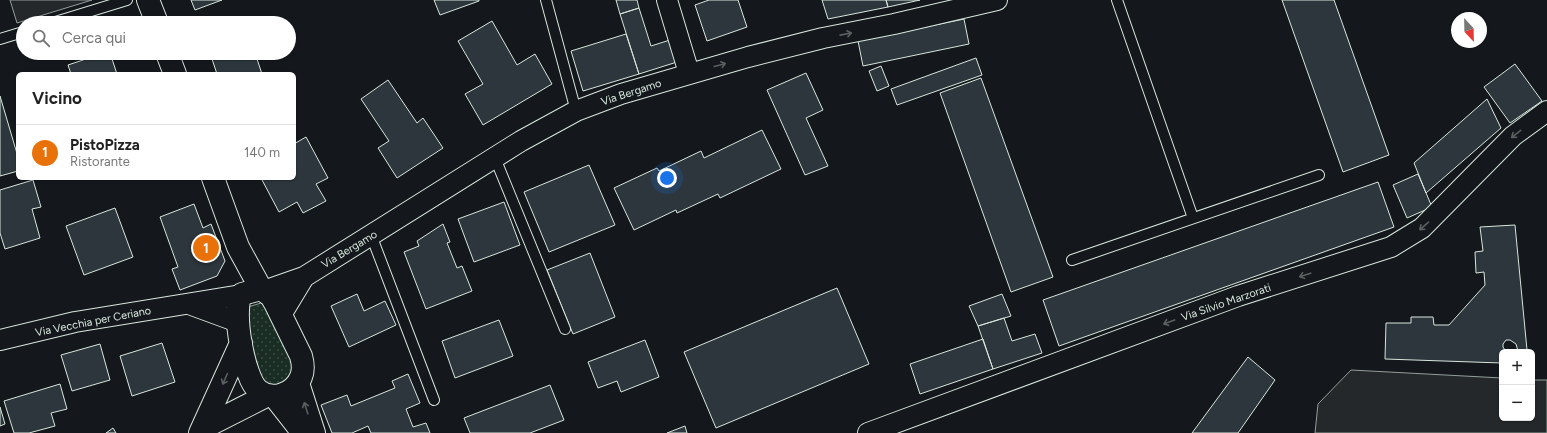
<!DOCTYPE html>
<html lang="it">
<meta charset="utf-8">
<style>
:root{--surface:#fff;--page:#f2f2f2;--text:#222;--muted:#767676;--line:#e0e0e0;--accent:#111827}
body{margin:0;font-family:Figtree,sans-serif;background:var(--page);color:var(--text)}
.controls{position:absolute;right:12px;bottom:12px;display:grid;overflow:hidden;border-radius:6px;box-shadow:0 1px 3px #0004}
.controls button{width:36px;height:36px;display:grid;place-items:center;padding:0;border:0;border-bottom:1px solid var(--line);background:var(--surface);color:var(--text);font:20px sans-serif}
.compass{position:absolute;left:1451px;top:12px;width:36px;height:36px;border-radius:50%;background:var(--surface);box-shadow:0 1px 3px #0004;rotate:158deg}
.you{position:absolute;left:667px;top:178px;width:14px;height:14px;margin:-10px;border:3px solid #fff;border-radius:50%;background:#1a73e8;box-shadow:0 0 0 6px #1a73e833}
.badge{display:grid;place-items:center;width:26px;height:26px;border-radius:50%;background:var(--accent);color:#fff;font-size:13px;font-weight:700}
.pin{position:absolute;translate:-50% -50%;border:2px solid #fff;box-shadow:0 1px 4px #0006}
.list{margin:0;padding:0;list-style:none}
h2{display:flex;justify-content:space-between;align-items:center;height:52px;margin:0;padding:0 16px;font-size:17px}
h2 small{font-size:13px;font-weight:400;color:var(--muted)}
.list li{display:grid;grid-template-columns:26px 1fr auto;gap:12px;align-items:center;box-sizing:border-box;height:56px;padding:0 16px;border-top:1px solid var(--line)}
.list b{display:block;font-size:15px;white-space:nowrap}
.list p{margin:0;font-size:13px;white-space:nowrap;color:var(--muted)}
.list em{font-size:13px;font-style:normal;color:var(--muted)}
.icon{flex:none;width:22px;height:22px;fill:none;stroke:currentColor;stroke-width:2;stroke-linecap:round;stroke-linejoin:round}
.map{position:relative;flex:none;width:1547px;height:433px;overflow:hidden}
.search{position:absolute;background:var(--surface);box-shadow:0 1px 3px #0004;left:16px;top:16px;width:280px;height:44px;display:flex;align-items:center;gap:10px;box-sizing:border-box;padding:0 14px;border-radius:22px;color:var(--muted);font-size:15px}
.panel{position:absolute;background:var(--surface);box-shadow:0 1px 3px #0004;left:16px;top:72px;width:280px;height:108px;border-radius:6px}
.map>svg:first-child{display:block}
.grass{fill:url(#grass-dots);stroke:#939e99}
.parking{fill:#24282b;stroke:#939e99}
.building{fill:#2c363c;stroke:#d8e6dc}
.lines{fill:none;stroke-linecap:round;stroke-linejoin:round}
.service-casing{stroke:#d8e6dc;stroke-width:12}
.minor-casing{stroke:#d8e6dc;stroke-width:22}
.tertiary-casing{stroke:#d8e6dc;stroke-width:24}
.service{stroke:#14181c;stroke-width:10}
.minor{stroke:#14181c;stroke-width:20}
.tertiary{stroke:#14181c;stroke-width:22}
.oneway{stroke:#59605f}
.labels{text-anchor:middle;stroke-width:3;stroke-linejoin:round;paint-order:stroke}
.street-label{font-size:11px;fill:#d8e6dc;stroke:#14181c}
</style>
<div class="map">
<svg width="1547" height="433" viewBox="0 0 1547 433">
<defs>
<pattern id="grass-dots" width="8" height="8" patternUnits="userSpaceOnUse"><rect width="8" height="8" fill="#1a2d24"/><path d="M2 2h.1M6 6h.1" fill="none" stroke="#3b4b43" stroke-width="1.8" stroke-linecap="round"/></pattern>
</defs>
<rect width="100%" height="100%" fill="#14181c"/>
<!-- grass -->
<path class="grass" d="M261 303 268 306 295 365 288 381 272 388 258 382 244 310 248 307Z"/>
<!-- parking -->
<path class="parking" d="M10 0H92L17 23Z
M1351 370 1502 378V418H1532V380H1547V433H1315L1318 404Z"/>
<!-- building -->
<path class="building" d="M191 0H222L195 10Z
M434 0H479V1L440 15Z
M616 0H637L639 8 620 14Z
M709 0H738L747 27 707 41 695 5Z
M822 0H886L888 7 828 19Z
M886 0H920L888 7Z
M1282 0H1334L1389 155 1343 172Z
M639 8 651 46 670 40 677 62 639 74 620 14Z
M964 19 969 44 863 66 858 41Z
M492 21 517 65 535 54 552 84 483 125 465 94 483 84 458 41Z
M626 34 639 74 583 91 571 51Z
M104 53H110L117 74H71L68 65Z
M210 53H255L262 74H217Z
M976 58 982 75 897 105 891 89Z
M1515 64 1542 101 1510 123 1484 87Z
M881 66 889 86 877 91 869 71Z
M806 73 823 110 806 118 828 166 805 175 767 90Z
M981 78 1053 277 1011 292 940 93Z
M388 80 417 123 423 118 443 148 397 178 378 148 389 141 361 99Z
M0 96 18 157V171L0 176Z
M1487 99 1501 128 1426 193 1414 163Z
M762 130 781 169 720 198 718 194 677 213 676 210 634 230 614 188 657 168 659 171 701 151 704 158Z
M306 137 328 178 316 184 326 201 303 213 297 202 279 212 261 178H294V144Z
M589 165 615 225 549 252 524 192Z
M1418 174 1432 207 1407 218 1393 185Z
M33 180 41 207 32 209 40 238 5 249 0 233V190Z
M1378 182 1394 227 1059 346 1043 300Z
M504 202 520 245 474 262 458 219Z
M194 204 203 228 211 224 225 261 217 276 180 290 172 269 178 267 160 217Z
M115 208 133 257 84 275 66 226Z
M443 224 450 242 447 243 457 268 462 266 472 291 426 309 404 252 419 246 417 241Z
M1515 225 1527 350 1518 351 1516 344 1510 340H1506L1503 344V347L1506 352H1502V363L1385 359 1386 323H1411V317H1433L1434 325H1449L1485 285 1484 272 1476 273 1475 252 1483 251 1480 227Z
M590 253 615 317 573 334 547 270Z
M837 288 869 364 716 428 684 352Z
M357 294 364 311 385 301 396 325 349 347 331 306Z
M1002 294 1011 316 978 326 969 306Z
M1004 318 1012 341 1035 334 1042 353 993 369 978 326Z
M499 320 513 356 455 378 442 341Z
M983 339 993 369 920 394 910 364Z
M645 340 659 377 621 392 617 381 598 388 588 362Z
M162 343 175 382 132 396 120 356Z
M100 344 110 380 72 391 61 355Z
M1248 357 1275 380 1238 433H1192Z
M408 374 420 403 406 409 413 427 426 423 430 433H371L368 426 352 433H332L321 405 347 395 351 406 395 388 392 381Z
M60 384 67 409 51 413 55 426 29 433H14L4 401Z
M550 385 564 420 530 433H470L464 418Z
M0 407 5 424 0 426Z
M685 426 687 433H667Z
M113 428 116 433H106Z"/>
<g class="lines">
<defs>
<path id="service" d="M546 0 576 111
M1117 0 1193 218
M52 23 127 0
M0 39 23 32
M495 158 565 329
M371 235 434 400
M1072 260 1319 175"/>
<path id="minor" d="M667 0 689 73
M264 291 304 277 521 141 576 111 621 94 748 57 823 38 894 24 997 0
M189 304 238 322
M281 315 304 277
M0 340 75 322 241 295
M868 433 1238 296 1391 247 1422 228 1513 136 1547 111"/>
<path id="tertiary" d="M148 0 157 23
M167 53 175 74
M213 178 238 247 261 289
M261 289 271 296 275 303 301 356C303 363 304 370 301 377 294 394 272 402 258 390 244 379 231 308 242 294Z
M298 383 314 433
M274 396 303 433
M203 428 266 396
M200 433 241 343"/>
</defs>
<!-- service casing -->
<use href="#service" class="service-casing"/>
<!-- minor casing -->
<use href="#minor" class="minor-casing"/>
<!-- tertiary casing -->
<use href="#tertiary" class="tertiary-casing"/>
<!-- service -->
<use href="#service" class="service"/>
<!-- minor -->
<use href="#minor" class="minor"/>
<!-- tertiary -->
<use href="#tertiary" class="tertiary"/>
</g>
<!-- one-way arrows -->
<defs><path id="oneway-shaft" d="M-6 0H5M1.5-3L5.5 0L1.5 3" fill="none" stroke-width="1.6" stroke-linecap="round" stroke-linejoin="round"/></defs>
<g class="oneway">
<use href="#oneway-shaft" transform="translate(846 34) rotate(-11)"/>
<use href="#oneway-shaft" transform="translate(720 65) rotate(-15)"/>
<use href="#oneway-shaft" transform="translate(1516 134) rotate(142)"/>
<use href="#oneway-shaft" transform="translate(1424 226) rotate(139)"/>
<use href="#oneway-shaft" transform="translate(1305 275) rotate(162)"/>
<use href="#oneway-shaft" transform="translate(1169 322) rotate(160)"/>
<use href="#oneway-shaft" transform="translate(225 379) rotate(114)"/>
<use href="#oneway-shaft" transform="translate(306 408) rotate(-108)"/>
</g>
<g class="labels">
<!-- street labels -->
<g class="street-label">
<text transform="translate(631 92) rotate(-18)" y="4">Via Bergamo</text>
<text transform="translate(349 249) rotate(-31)" y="4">Via Bergamo</text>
<text transform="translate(1226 302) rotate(-19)" y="4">Via Silvio Marzorati</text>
<text transform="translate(93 321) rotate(-11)" y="4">Via Vecchia per Ceriano</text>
</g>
</g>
</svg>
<div class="controls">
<button>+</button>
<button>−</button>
</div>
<svg class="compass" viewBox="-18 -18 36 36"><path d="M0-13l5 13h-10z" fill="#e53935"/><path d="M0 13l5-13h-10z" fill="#767676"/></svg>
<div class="you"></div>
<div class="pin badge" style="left:206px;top:248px;background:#e8710a">1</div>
<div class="search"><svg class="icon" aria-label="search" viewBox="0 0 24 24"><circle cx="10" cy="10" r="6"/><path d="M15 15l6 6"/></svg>Cerca qui</div>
<section class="panel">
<h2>Vicino<small></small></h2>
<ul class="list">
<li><span class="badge" style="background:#e8710a">1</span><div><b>PistoPizza</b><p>Ristorante</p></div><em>140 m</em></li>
</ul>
</section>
</div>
